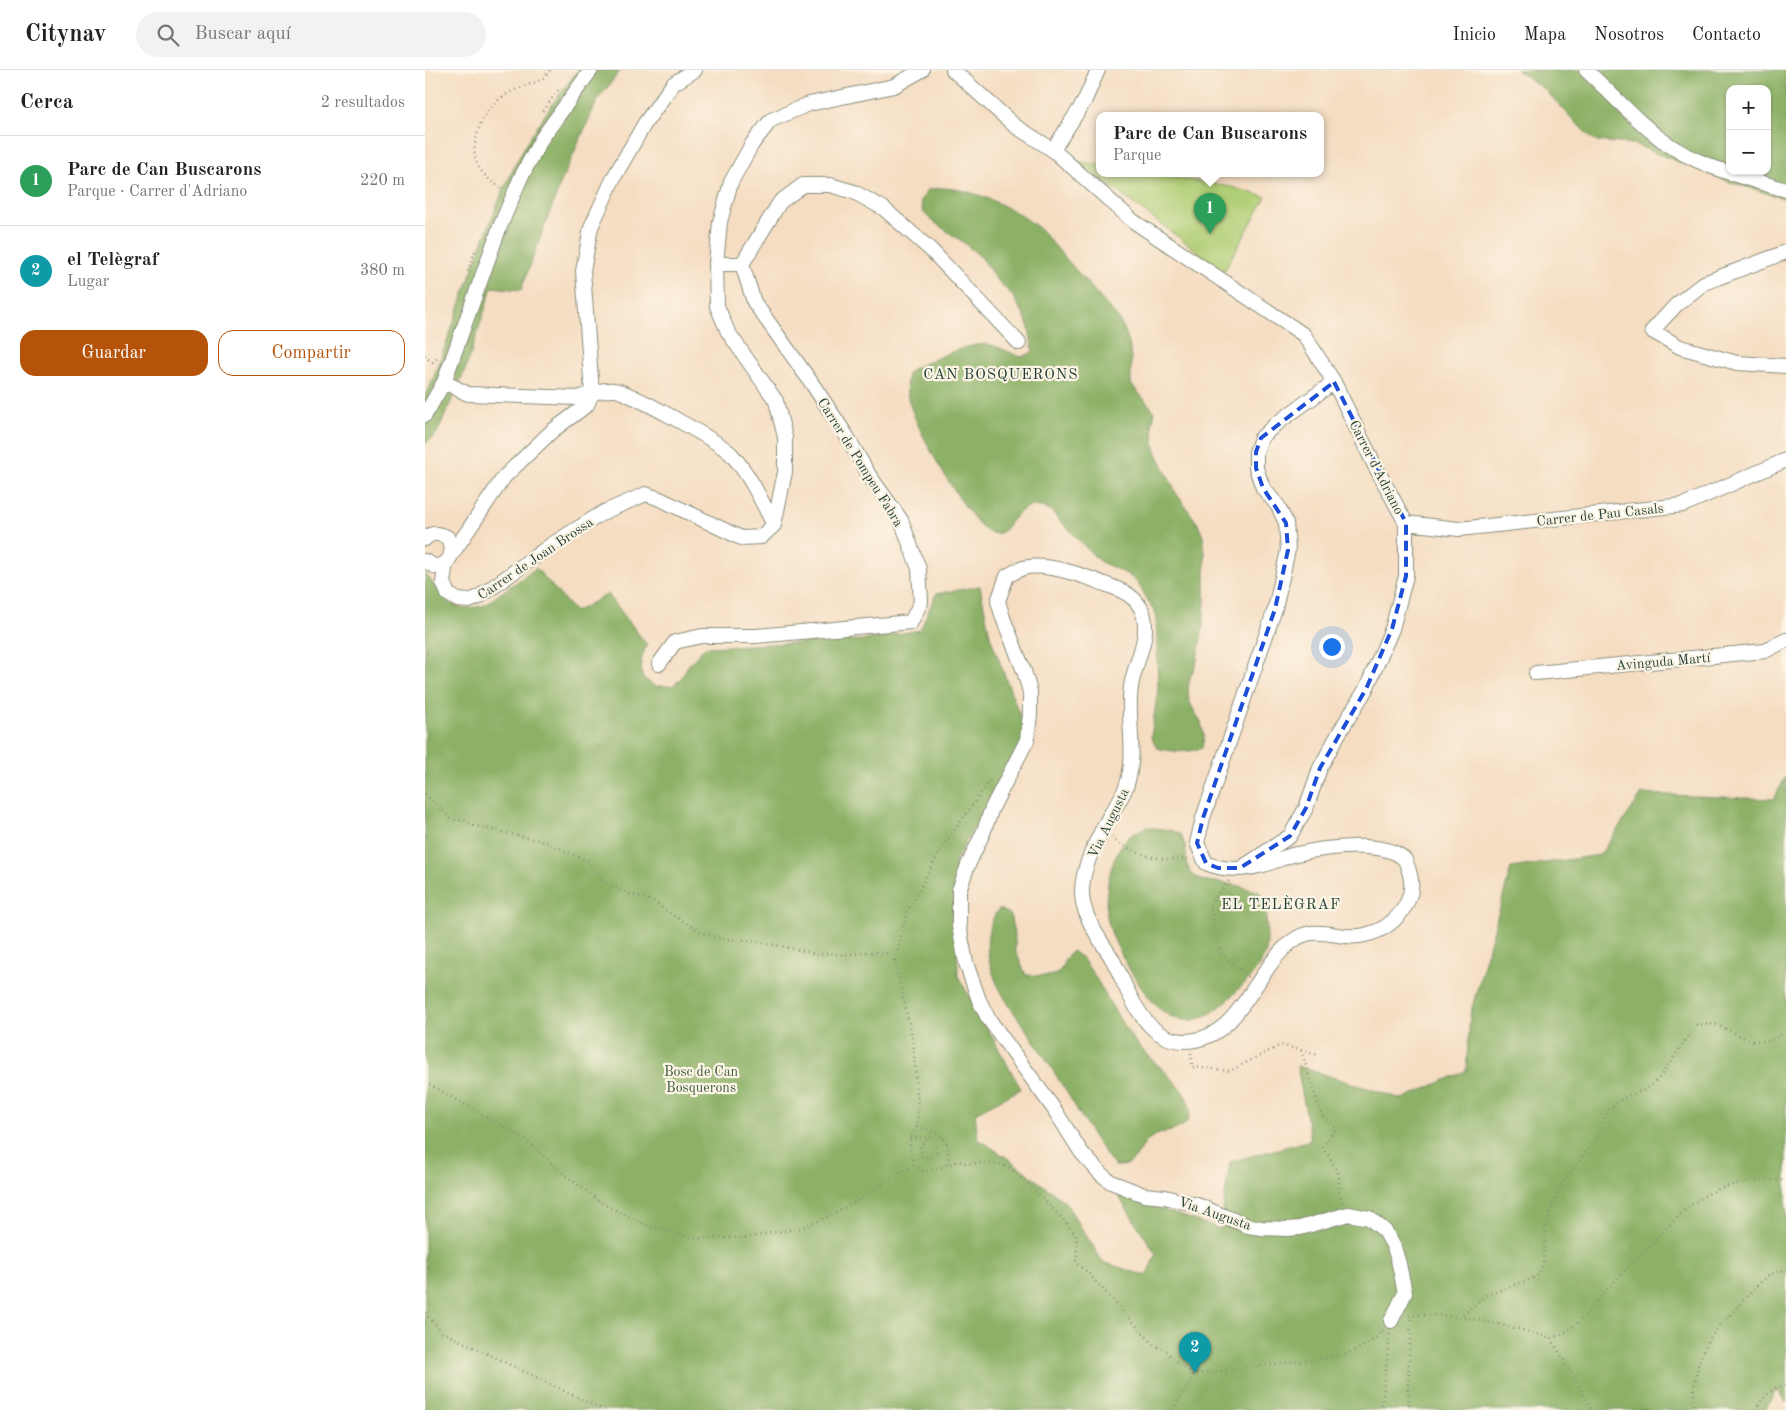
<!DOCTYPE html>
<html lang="es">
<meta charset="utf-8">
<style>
:root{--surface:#fff;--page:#f2f2f2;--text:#222;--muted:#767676;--line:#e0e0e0;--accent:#b45309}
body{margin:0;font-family:"Old Standard TT",serif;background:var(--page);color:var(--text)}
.controls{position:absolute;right:15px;top:15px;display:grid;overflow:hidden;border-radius:10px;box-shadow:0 1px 4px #0004}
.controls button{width:45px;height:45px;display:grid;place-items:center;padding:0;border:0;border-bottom:1px solid var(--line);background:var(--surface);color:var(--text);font:25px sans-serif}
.you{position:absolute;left:906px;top:576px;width:18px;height:18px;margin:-12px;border:4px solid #fff;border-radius:50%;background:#1a73e8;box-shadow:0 0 0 8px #1a73e833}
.badge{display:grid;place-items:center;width:32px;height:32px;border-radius:50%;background:var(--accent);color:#fff;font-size:16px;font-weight:700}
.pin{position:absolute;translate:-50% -41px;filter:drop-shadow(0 1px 2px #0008)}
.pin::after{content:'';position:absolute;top:26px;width:18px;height:15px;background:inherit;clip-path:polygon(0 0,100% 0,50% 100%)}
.popup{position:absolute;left:671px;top:42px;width:228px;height:65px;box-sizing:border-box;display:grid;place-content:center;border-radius:10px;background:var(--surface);filter:drop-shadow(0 1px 4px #0005);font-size:16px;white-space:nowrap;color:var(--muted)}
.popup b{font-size:19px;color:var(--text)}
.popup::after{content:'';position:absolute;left:50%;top:100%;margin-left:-10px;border:10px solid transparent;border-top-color:var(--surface)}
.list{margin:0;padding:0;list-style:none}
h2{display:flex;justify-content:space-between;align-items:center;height:65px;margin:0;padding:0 20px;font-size:21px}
h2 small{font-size:16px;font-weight:400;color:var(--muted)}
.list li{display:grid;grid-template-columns:32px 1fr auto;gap:15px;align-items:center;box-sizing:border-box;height:90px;padding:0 20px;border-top:1px solid var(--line)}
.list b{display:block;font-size:19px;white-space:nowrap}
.list p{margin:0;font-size:16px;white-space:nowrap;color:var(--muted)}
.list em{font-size:16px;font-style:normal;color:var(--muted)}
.actions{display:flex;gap:10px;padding:15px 20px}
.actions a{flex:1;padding:11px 0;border:1px solid var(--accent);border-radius:15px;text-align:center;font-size:18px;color:var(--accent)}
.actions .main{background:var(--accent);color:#fff}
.icon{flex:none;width:28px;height:28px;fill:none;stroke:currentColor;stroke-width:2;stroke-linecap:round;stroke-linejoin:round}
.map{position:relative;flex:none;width:1361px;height:1340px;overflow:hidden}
header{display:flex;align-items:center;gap:30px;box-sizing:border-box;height:70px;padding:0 25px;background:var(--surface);border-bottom:1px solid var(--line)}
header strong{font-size:24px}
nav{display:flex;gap:28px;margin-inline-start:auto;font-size:18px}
.search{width:350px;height:45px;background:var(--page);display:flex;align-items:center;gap:12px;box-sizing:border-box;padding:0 18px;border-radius:28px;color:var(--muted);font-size:19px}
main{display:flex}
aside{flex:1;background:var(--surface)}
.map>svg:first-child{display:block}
.green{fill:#b0ce75;stroke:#688654}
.forest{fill:#8cb166;stroke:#56774d;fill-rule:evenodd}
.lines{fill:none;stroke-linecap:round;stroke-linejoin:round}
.minor-casing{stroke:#8a8d7b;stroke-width:16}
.path{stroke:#8a8d7b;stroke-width:2.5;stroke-dasharray:1 4;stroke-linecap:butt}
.minor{stroke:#fff;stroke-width:14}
.marked{fill:none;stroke:#1d4ed8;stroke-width:4;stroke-dasharray:10 6;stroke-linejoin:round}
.labels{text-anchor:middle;stroke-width:4.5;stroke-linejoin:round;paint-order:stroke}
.street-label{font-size:14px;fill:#1f3d34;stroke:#fcf5e5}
.park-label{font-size:14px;fill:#3c5a41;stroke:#fcf5e5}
.neighbourhood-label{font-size:15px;letter-spacing:1px;fill:#1f3d34;stroke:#fcf5e5}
</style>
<header>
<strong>Citynav</strong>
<div class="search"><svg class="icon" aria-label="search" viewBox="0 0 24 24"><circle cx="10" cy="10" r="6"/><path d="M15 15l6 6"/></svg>Buscar aquí</div>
<nav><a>Inicio</a><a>Mapa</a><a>Nosotros</a><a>Contacto</a></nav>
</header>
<main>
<aside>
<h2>Cerca<small>2 resultados</small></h2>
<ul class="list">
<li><span class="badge" style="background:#2e9e5b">1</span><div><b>Parc de Can Buscarons</b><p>Parque · Carrer d'Adriano</p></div><em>220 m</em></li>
<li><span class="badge" style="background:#0f9aa8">2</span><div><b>el Telègraf</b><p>Lugar</p></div><em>380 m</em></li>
</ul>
<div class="actions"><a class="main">Guardar</a><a>Compartir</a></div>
</aside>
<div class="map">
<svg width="1361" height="1340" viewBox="0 0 1361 1340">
<rect width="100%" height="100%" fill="#fcf5e5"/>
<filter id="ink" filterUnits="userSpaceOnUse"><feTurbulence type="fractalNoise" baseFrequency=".02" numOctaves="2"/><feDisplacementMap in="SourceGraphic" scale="10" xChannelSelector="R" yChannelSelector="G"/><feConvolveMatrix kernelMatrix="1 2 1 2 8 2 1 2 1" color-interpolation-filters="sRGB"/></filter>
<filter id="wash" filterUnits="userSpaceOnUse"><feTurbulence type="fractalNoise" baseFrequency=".0096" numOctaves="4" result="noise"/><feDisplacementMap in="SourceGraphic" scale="20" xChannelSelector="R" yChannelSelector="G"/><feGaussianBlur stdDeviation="1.12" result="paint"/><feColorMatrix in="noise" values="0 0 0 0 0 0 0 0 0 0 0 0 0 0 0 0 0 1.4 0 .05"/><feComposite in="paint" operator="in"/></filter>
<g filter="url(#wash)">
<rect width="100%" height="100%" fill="#f5ddc2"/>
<!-- green -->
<path class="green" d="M651 91 675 95V103H721L806 117 841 127 799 201Z"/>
<!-- forest -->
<path class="forest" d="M153 0H196L173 29 136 112 96 220 67 217 41 298 12 363 0 374V325L4 319C34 245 55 167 90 95 107 61 130 30 153 0Z
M1091 0H1361V129L1305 112 1208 74 1170 71 1161 63 1119 19ZM1305 19H1342V101H1305Z
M515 118C548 118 589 138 615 159L692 247 699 259 704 273 706 288V314L730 342 727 353 730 379 751 423 773 454 778 467 780 481V532L778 557 771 595 765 607 763 619 764 631 776 653 779 666 777 678C762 683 748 682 732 678L726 667 733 619 731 544 712 512 702 504 674 491 625 440C603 432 598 437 584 454 582 457 579 461 575 463 571 464 566 463 563 462 539 445 486 352 482 323 481 316 482 309 483 303L487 299C507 291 544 271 565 275 576 277 586 284 597 287L608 282 604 258 600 247 587 225 570 208 557 188 538 172 506 150 498 142 496 131 502 120Z
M111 498 150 542 183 524 222 575C216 586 214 596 218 608L230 616H247L256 609 262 597 280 577 439 570 495 560 511 524 555 516 565 566 602 665 530 791 533 906 596 1019 550 1043 553 1069 584 1089 640 1132 678 1192 721 1206 731 1184 692 1124 795 1159 805 1092 886 1070 872 996 977 1029 1041 1001 1045 945 1086 798 1175 785 1217 724 1349 729 1361 706V1333L1352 1319 1340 1340H0V503L22 532 38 539 58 536Z
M721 757 745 760 756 764 761 779V792L766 804 776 810 811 815 834 822C836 825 839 828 840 832 841 838 843 875 841 881 839 888 833 897 828 904 822 912 814 918 807 926 761 972 733 947 705 900 697 885 688 871 684 855 677 833 684 790 699 772 704 765 714 761 721 757Z
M574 839 585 844 590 869V880L601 905 625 906 635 901 640 890 647 881 657 888C680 918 693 955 720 983 733 996 766 1021 765 1042 764 1062 740 1060 727 1067 716 1073 713 1091 701 1095 699 1096 693 1096 690 1096 668 1070 653 1039 634 1010 625 995 615 980 605 965 591 945 574 924 567 900 560 879 560 857 574 839Z"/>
</g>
<g filter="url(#ink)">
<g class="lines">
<defs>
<path id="minor" d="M270 0 248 14 220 53 189 107 166 157 158 201 167 323 162 335 127 361 79 407 21 493 18 512 23 524 33 530 44 531 54 527 126 475 179 442 221 424 235 429 316 468 336 467 349 455
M528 0 590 56 628 80 708 151 879 265 909 312 950 396 981 453V506L967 559 941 619 914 663 895 698 881 738 865 766 818 797
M1161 0C1185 22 1211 51 1237 70 1273 97 1319 107 1361 120
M628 80 659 32 673 0
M1361 182 1279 213 1251 235 1227 261 1255 277 1312 293 1361 296
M291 194H317L355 132 378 115H405L429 122 458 138 506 180 594 273
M19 312 43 324 153 328C164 324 177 319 189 320 202 320 296 373 306 384 325 405 336 430 349 455
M909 312 851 354 836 368 831 382V398L838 418 853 436 861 453 863 480 850 539 778 748 772 773 781 793C798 801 820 800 838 795 850 792 860 786 872 784 897 778 961 769 980 790 981 792 983 798 984 801 994 831 968 859 940 865 917 871 894 855 872 868 829 895 818 971 759 971 731 971 715 946 704 924 698 912 693 899 686 887 674 868 658 847 657 824 656 799 672 769 684 747 690 737 697 728 701 717 713 684 701 650 706 617 709 593 726 568 718 543 710 522 691 519 672 511 653 504 619 492 598 498 593 500 587 503 582 506L573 531 578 548 599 601 605 622V645L602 670 567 738 558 763 543 795 534 820V856L541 893 554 930 563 948 629 1039 656 1082 676 1104 686 1112 719 1125 740 1127 772 1135 823 1156 836 1158 862 1159 875 1158 923 1144 944 1148 960 1161 969 1177 974 1194 980 1223 966 1251
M0 345 19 312 74 159 96 107 117 68 166 0
M981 453 1034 459 1258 435 1361 390
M349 455 360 402V367L351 331 303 262 292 236 291 194 295 152 306 112 327 74 346 50 384 34 469 16 497 0
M0 469C7 461 14 464 22 467L27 477 25 488
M0 491 11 497 21 493
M234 594 250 572 277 566H331L486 552 496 532 494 499 476 450 444 405 421 365 386 312 329 232 317 194
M1111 603 1340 581 1361 570"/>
</defs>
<!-- minor casing -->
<use href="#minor" class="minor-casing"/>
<!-- path -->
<path class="path" d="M118 41 134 19
M76 118C60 108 47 95 50 75 54 47 67 30 92 19 107 12 115 14 125 0
M43 201 51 178
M0 285 4 290 8 292 14 287
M0 724 27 750H39L47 755 121 772 136 779 163 791 179 811 204 824 228 831 243 842 276 862 298 869 330 871 379 881 393 885 405 883 418 885 446 882 461 883 470 891 488 971 493 1037 492 1057 485 1068V1082L490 1094 495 1100 505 1101 533 1091C549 1097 567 1089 583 1097 592 1101 647 1157 651 1166 653 1173 651 1185 651 1193L662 1202 729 1275 741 1280 748 1289 768 1304
M687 767C706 785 738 792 764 788
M804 811 785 834 795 882 823 907
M470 891 482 842 518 776 566 709
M876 980 897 1046 911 1058 898 1077 914 1104V1123L918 1132
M766 983 767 997 805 1001 856 975 893 985
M0 1012 100 1069 135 1101 180 1135 221 1155 269 1168H319L375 1158 405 1146 432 1131 473 1103 490 1094
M492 1057C517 1063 526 1066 523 1095
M506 1067 495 1075 497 1087 504 1088 513 1084 510 1076H508
M485 1068 506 1067
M0 1243 17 1262 179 1340
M984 1246C1026 1241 1086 1256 1126 1268 1144 1266 1164 1241 1175 1228 1194 1205 1215 1185 1236 1164 1249 1150 1263 1136 1279 1126 1303 1112 1334 1109 1361 1110
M1034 1248 1061 1225 1104 1210 1113 1205 1118 1195 1121 1157 1128 1133 1139 1111 1173 1065 1183 1040 1198 1028 1220 1020 1235 1007 1271 955 1290 954 1326 971H1343L1361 963
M1126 1268 1167 1340
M747 1340 763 1316 768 1304 910 1287C928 1282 945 1276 958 1260
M956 1340 965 1263
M984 1340 983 1316 986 1245
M1268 1340 1269 1316 1274 1292 1283 1271 1294 1256 1334 1214 1344 1205 1361 1199
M1330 1340C1338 1328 1346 1317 1361 1315"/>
<!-- minor -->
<use href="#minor" class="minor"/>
</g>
</g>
<!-- marked area -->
<path class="marked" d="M909 312 981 453V506L967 559 941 619 895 698 881 738 865 766 815 798H793L781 793 772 773 778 748 850 539 863 480 861 453 838 418 831 398V382L836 368Z"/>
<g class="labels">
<!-- street labels -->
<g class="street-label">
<text transform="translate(436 392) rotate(58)" y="5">Carrer de Pompeu Fabra</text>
<text transform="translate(952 397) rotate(63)" y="5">Carrer d'Adriano</text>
<text transform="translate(1175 444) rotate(-6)" y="5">Carrer de Pau Casals</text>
<text transform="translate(110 488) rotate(-34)" y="5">Carrer de Joan Brossa</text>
<text transform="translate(1238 591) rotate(-5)" y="5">Avinguda Martí</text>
<text transform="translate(683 753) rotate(-64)" y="5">Via Augusta</text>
<text transform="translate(790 1143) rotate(19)" y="5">Via Augusta</text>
</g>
<!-- park labels -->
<g class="park-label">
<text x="276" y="1006">Bosc de Can<tspan x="276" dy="16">Bosquerons</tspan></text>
</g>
<!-- neighbourhood labels -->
<g class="neighbourhood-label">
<text x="576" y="309">CAN BOSQUERONS</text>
<text x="856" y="839">EL TELÈGRAF</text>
</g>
</g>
</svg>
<div class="controls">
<button>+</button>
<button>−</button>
</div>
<div class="you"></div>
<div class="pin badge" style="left:785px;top:164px;background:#2e9e5b">1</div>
<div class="popup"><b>Parc de Can Buscarons</b>Parque</div>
<div class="pin badge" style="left:770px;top:1303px;background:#0f9aa8">2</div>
</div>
</main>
